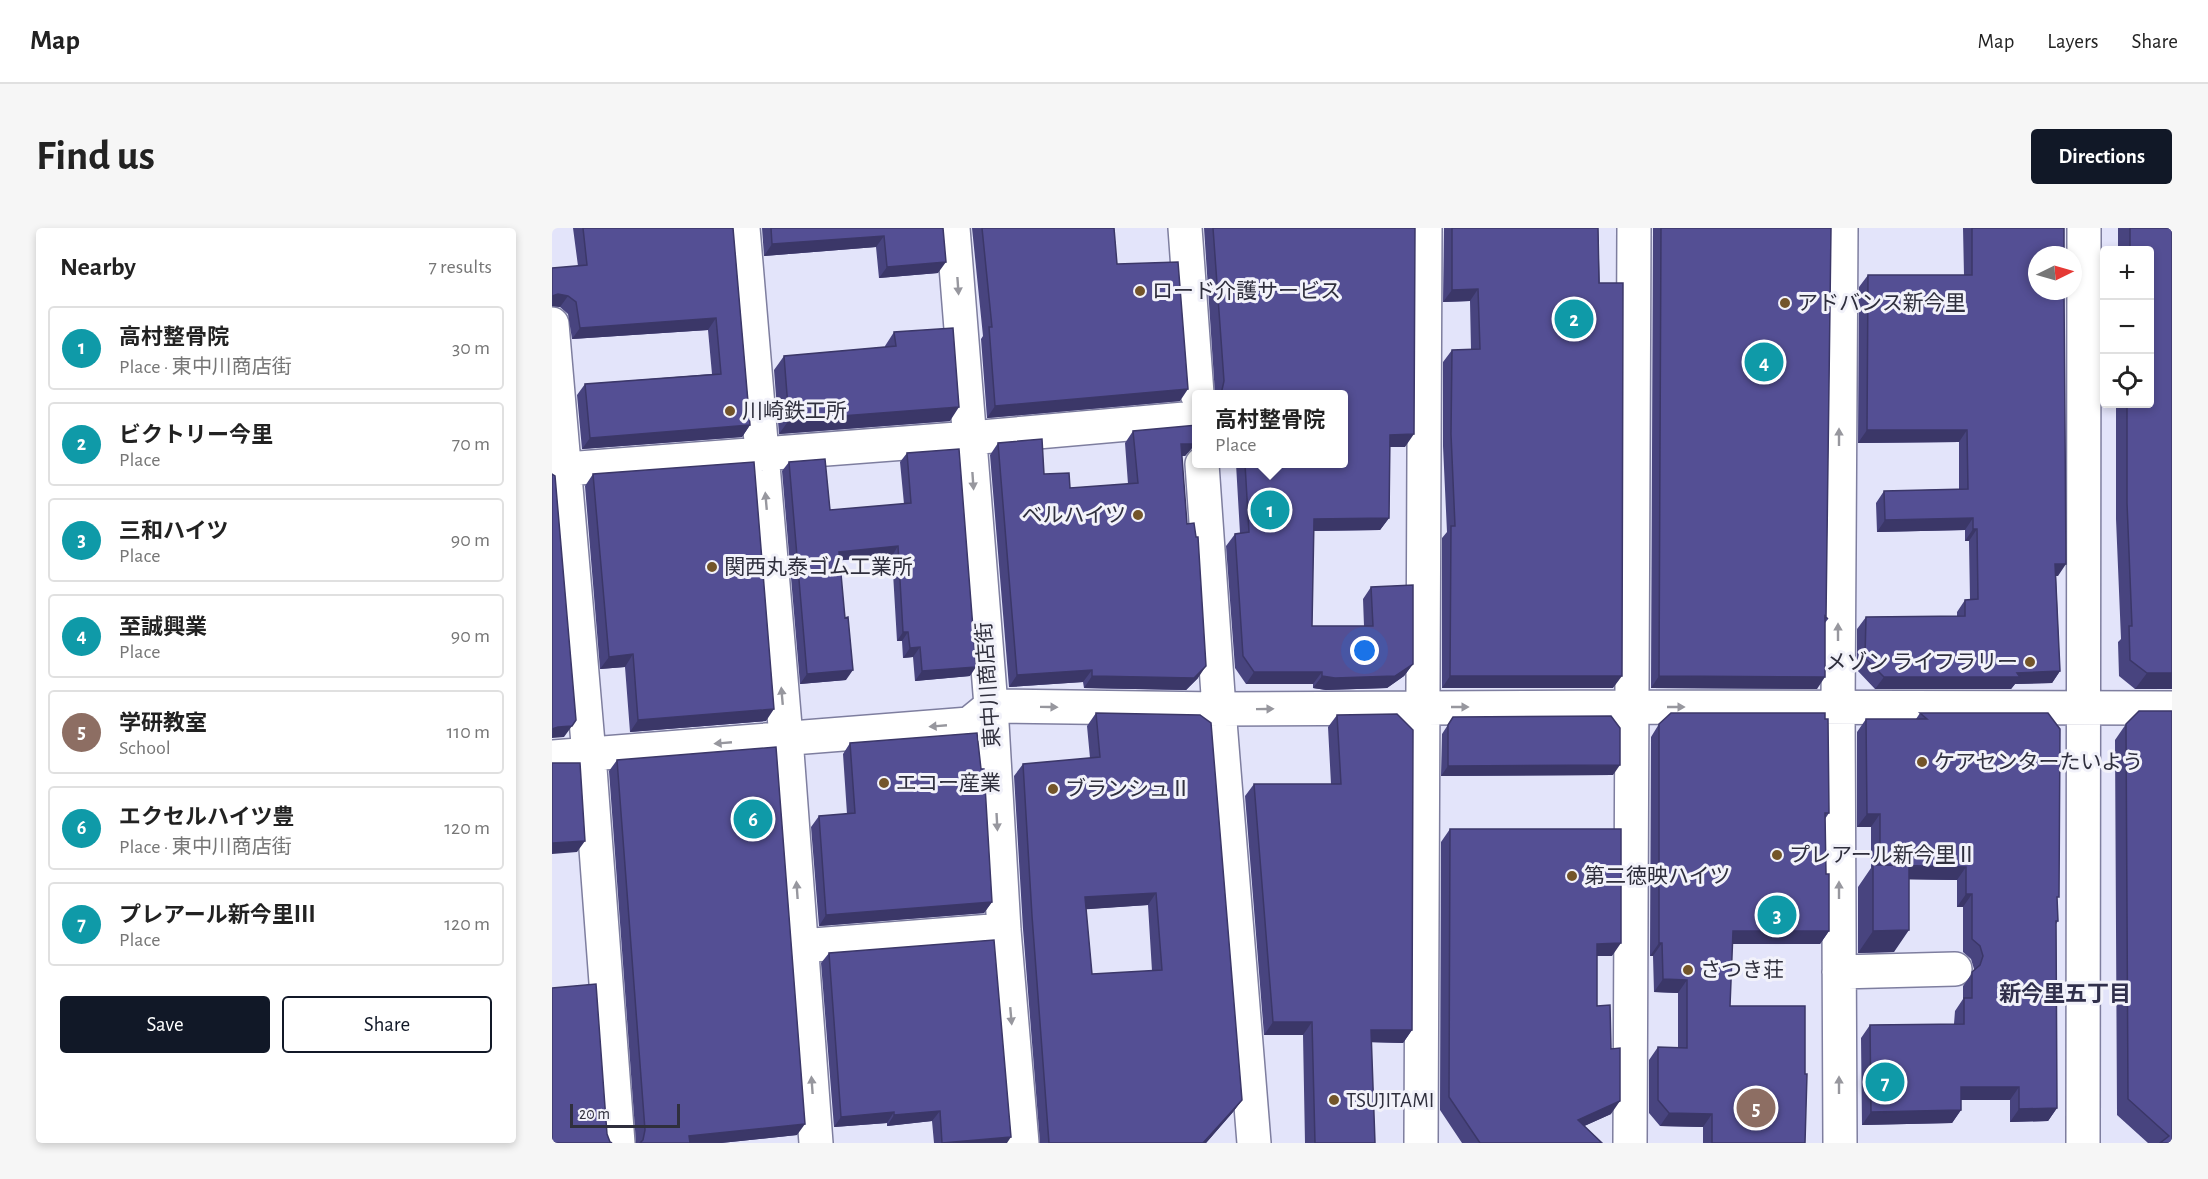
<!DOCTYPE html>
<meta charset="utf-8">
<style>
:root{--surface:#fff;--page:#f6f6f6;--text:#222;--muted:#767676;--line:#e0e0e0;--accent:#111827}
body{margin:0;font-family:"Alegreya Sans","Noto Sans JP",sans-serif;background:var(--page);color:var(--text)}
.controls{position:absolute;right:18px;top:18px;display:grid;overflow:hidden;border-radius:6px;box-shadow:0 3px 9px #0003}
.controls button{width:54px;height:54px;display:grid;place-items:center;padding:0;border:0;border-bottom:2px solid var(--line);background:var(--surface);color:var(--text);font:30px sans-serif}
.compass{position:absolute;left:1476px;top:18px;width:54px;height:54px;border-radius:50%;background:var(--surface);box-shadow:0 3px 9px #0003;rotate:85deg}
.scale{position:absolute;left:18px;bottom:15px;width:110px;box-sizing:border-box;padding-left:6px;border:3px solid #2f2f3d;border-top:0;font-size:16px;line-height:21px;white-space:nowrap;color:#2f2f3d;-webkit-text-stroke:4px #f2f2fa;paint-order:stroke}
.you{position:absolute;left:813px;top:423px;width:21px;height:21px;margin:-15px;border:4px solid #fff;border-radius:50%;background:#1a73e8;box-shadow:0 0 0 9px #1a73e833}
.badge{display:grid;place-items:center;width:39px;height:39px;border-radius:50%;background:var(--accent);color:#fff;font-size:20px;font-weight:700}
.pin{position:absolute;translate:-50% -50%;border:3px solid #fff;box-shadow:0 2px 6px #0006}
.popup{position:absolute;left:640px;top:162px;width:156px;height:78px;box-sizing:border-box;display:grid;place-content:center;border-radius:6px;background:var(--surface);filter:drop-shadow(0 2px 4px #0005);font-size:20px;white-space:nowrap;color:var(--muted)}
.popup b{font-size:22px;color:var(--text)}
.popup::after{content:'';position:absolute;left:50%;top:100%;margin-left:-12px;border:12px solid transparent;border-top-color:var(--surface)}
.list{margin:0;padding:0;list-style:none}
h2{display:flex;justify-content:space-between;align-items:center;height:78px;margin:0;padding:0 24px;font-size:26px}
h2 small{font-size:20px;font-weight:400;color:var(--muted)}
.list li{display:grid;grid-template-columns:39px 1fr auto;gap:18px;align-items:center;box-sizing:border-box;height:84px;margin:0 12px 12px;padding:0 12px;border:2px solid var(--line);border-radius:6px}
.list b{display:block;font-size:22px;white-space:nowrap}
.list p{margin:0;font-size:20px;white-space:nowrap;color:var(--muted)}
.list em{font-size:20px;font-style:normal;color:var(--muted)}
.actions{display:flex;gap:12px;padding:18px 24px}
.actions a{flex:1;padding:14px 0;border:2px solid var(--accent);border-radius:6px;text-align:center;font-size:21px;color:var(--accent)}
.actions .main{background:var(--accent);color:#fff}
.icon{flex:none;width:33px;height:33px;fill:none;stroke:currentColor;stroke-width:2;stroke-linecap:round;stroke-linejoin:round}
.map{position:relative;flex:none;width:1620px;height:915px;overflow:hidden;border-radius:6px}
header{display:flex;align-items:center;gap:36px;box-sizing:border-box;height:84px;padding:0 30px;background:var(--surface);border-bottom:2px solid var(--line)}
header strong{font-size:28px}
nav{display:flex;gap:33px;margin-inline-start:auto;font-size:21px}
.intro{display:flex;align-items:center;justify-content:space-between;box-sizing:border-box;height:144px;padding:0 36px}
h1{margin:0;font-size:42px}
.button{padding:15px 27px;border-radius:6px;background:var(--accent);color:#fff;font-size:21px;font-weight:700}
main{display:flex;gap:36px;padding:0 36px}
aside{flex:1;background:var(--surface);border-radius:6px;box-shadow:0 3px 9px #0003}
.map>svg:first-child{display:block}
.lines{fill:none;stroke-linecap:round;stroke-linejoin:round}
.minor-casing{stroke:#7e7e9f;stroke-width:36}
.minor{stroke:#fff;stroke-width:33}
.wall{fill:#48447f;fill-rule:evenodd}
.shaded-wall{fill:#3b3768}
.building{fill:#544f94;stroke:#3b3768;stroke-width:1.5;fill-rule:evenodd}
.oneway{fill:#97979e}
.poi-dot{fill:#73552a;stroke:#f2f2fa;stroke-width:2}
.labels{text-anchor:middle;stroke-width:6;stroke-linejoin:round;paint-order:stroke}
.poi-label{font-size:21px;fill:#2f2f3d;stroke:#f2f2fa;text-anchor:start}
.street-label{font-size:21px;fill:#2f2f3d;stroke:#f2f2fa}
.neighbourhood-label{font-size:22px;font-weight:bold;fill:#302f4b;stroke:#f2f2fa}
</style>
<header>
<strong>Map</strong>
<nav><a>Map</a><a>Layers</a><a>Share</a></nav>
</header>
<div class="intro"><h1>Find us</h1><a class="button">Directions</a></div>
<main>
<aside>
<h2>Nearby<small>7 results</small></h2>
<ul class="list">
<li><span class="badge" style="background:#0f9aa8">1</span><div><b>高村整骨院</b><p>Place · 東中川商店街</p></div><em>30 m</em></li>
<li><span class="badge" style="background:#0f9aa8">2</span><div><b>ビクトリー今里</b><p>Place</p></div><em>70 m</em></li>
<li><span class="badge" style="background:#0f9aa8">3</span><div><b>三和ハイツ</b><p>Place</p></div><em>90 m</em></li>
<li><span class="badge" style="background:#0f9aa8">4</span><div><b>至誠興業</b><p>Place</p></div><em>90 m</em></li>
<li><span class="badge" style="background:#8d6e63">5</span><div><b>学研教室</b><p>School</p></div><em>110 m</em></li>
<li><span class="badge" style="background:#0f9aa8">6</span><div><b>エクセルハイツ豊</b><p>Place · 東中川商店街</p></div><em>120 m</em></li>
<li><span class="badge" style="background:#0f9aa8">7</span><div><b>プレアール新今里Ⅲ</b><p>Place</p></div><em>120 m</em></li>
</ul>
<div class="actions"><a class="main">Save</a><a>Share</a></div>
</aside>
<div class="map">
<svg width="1620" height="915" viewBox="0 0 1620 915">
<rect width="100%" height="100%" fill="#e3e4fa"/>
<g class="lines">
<defs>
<path id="minor" d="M191 0 234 510 264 915
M401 0 439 478 452 702 470 915
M633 0 645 166
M0 96 37 527 66 915
M650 236 667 481 702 915
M0 242 418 210 644 190
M0 529 417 496 439 478 667 481 1080 479 1620 480
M249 718 452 702
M1287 744 1403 741
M869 915 873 0
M1078 915 1082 0
M1288 915 1286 480 1289 0
M1531 915 1532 0"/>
</defs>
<!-- minor casing -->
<use href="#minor" class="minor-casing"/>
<!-- minor -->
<use href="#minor" class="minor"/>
</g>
<!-- wall -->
<path class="wall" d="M21 0H181L198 197 190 209 30 221 25 167 33 156 160 146 156 102 20 111 16 86 8 79 0 78V40L26 38Z
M210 0H391L386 45 327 50 324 19 212 28Z
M420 0H562L565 36 628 173 435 190 429 111 431 108Z
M652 0H863L853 219H838L837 290 828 302 761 303 760 398H812L811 371 819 359 861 436 852 448 835 460 774 462 761 460V456H694L683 440 674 318 683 306 688 305 684 236H792V166H663Z
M892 0H1046L1061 460H890V310L895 304 891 218V134L900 122H919L918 73 891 74Z
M1101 0H1279L1274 389 1276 391 1273 395 1265 461 1099 460Z
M1411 0H1512L1506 348H1504L1508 443 1500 455 1463 456 1459 461H1323L1305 442V401L1314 389 1405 388V384L1413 372H1418L1417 313H1413V302L1325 304 1324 275 1332 263 1407 261V214L1306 215 1307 59 1316 47H1412Z
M1566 0H1620V461H1583L1567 448 1566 414 1569 411 1564 291V176H1598V22H1566Z
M342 104 398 193 227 206 222 142 232 128 333 119V118Z
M581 203 640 220 633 228H630L646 450 634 462 532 460 531 454 457 459 438 227 446 215 492 246 518 260 576 256 573 215Z
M355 225 418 448 363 453 361 429 351 430 350 413H345L340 328 288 332 294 452 248 456 230 243 237 234 278 282 352 276 348 234Z
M41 246 214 493 78 504 73 439 48 441 33 258Z
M544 485 690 872 681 884 654 915H488L471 701 462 548 471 536 538 530 535 498ZM596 677 600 743 540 746 534 681Z
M1368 485H1496L1505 671 1506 693 1504 696 1505 880 1496 893 1458 894V872H1409V882L1400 895 1310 897 1309 810 1318 797 1402 796 1403 783 1411 771V758L1421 744 1422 741 1419 731 1411 724V679H1405V652L1357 651 1342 724 1306 725V659L1319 640V599H1305V504L1314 491H1364Z
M785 487 860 802 851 815 819 814 823 915H753L751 807H712L693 568 702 556H779L776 499Z
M901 489 1061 547 889 548 890 506Z
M1107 496 1277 585 1273 591 1274 646 1277 703 1268 716H1180L1178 778 1253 915H1151V899L1108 898 1097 885V832L1106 819 1126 820V765L1102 764 1101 728H1098L1099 509Z
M1574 496 1620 915H1596L1565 887 1563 512Z
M298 515 440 674 432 685 267 698 259 599 267 588 295 586 291 526Z
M65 532 245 907 169 915H84L57 543Z
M898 601 1060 728H1045V778L1059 886 1032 898 1050 915H910L888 882 889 614Z
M277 725 455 915H382L380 893 335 898V895L282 899 269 735Z"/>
<!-- shaded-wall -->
<path class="shaded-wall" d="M332 8 324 19 212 28 220 16Z
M394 34 386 45 327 50 335 39Z
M926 61 918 73 891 74 900 62Z
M6 66 16 68 8 79 0 78V68Z
M164 90 156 102 20 111 28 100Z
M636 161 628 173 435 190 443 178Z
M407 179 398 193 227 206 237 192Z
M198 197 190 209 30 221 38 210Z
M1315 202H1415L1407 214 1306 215Z
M862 206 853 219H829L838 207Z
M645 213V219L640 220 633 228H621L629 216Z
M837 290 828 302 753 303 762 291Z
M1421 290 1413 302 1325 304 1333 292Z
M1421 301H1425L1417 313H1413Z
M346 318 340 328 281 333 287 324Z
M1503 336H1514L1506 348H1495Z
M351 404H356L350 413H345Z
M368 419 361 429 351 430 358 420Z
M81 426 73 439 48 441 57 429Z
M861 436 852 448 835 460 774 462 761 460 770 448Z
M654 438 646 450 634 462 532 460 540 448Z
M424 439 418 448 363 453 370 443Z
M301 442 294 452 248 456 255 446Z
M540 442 531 454 457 459 465 447Z
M1508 443 1500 455 1463 456 1459 461H1323L1332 449Z
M702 444H770L761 456H694Z
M1595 445H1620V461H1583Z
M898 448H1070L1061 460H890Z
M1107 448 1273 449 1265 461 1099 460Z
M222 481 214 493 78 504 86 492Z
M20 498 12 509 0 510V501L6 499Z
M1068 537 1061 547 889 548 896 538Z
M1315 586H1328L1319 599H1305Z
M33 613 25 624 0 626V615Z
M1328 638 1414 639 1405 652 1321 651Z
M604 665 596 677 524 682 533 669Z
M1414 666H1420L1411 679H1405Z
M440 674 432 685 267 698 274 687Z
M1357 702 1342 724 1306 725 1321 703Z
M1181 703H1277L1268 716H1172Z
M1069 715 1060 728H1036L1045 716Z
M1107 715H1110L1101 728H1098Z
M1111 751 1135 752 1126 765 1102 764Z
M721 794H760L751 807H712Z
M819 802H860L851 815 810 814Z
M1409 859H1467L1458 872H1399Z
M690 872 681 884 654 915H651Z
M1068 873 1059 886 1017 905 1026 892Z
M1505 880 1496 893 1458 894 1467 881Z
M1409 882 1400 895 1310 897 1319 884Z
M388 883 380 893 335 898 342 887Z
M342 884 335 895 282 899 289 889Z
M1117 885 1160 886 1151 899 1108 898Z
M253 896 245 907 169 915H132L137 908Z
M459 909 455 915H390Z"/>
<!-- building -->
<path class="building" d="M31 0H181L198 197 38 210 33 156 169 146 164 90 28 100 24 74 16 68 6 66 0 68V40L35 37Z
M219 0H391L394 34 335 39 332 8 220 16Z
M430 0H562L565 36 626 34 636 161 443 178 437 99H440Z
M661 0H863L862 206 838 207 837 290 762 291 760 398H821L819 359 861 357V436L843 448 783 450 770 448V444H702L691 428 683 306 697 304 693 236H792V166H667L670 162 672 153Z
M900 0H1046L1047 55H1071L1070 448H898L899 298H903L899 206 900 122 928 121 926 61 900 62Z
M1109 0H1279L1274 389 1276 391 1273 388V449L1107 448Z
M1420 0H1512V27H1485V63H1512L1514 336H1503L1508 443 1465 445 1468 449H1332L1313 430 1314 389 1413 388V372L1426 371 1425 301H1421V290L1333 292 1332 263 1416 261 1415 202H1315L1316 47H1420Z
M1578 0H1620V445H1595L1578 432 1577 398H1580L1575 275V176H1598V22H1578Z
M401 100 407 179 237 192 232 128 344 118 342 104Z
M645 197V213L642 216H629L635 296 642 295 644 309H646L654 438 642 450 540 448V442L465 447 446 215 490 211 492 246 517 245 518 260 586 255 581 203Z
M407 221 424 439 370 443 368 419 358 420 356 404H351L346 318 287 324 293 390 296 389 301 442 255 446 237 234 273 231 278 282 359 275 355 225Z
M202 234 222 481 86 492 81 426 57 429 41 246Z
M0 246 3 248 24 492 20 498 6 499 0 501Z
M1587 483H1620V915H1608L1617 908 1576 871 1574 496Z
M544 485 648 487 659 495 690 872 651 915H497L480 688 471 536 548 529ZM604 665 610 742 540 746 533 669Z
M1119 485H1273V491H1276L1277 585H1273L1274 646H1277V703H1181L1178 778H1253V846H1255L1253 915H1160V886L1117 885 1106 872V819L1135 820V752L1111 751 1110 715H1107V496Z
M1368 485H1496L1508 501 1507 669H1505L1506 693H1504L1505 880 1467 881V859H1409V882L1319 884 1318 797 1412 796V770H1420V744L1428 737 1431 728 1428 718 1420 711V666H1414V639L1328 637V586H1315L1314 491H1375Z
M845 486 861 502 860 802H819L823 915H763L760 794H721L702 556H789L785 487Z
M1059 488 1068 500V537L896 538V497L901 489Z
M425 505 429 541H432L440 674 274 687 267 588 303 585 298 515Z
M224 519 253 896 137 908 138 915H88L91 912 93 902 65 532Z
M0 535H28L33 613 0 615Z
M898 601H1069V715L1045 716V778L1058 777 1059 821 1068 820V873L1026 892 1050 915H928L897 869Z
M1321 637H1357V702L1321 703Z
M442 712 459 909 390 915 388 883 342 887V884L289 889 277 725Z
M44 756 55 906 58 914 60 915H0V760Z"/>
<!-- one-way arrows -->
<defs><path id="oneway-solid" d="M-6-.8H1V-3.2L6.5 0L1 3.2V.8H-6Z" transform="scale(1.5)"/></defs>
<g class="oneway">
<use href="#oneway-solid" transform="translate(406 58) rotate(86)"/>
<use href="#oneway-solid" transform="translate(1287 209) rotate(-90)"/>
<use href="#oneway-solid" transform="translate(421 253) rotate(86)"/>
<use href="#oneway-solid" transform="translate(214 273) rotate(-95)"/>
<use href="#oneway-solid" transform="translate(1286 404) rotate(-90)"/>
<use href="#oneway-solid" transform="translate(230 468) rotate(-95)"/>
<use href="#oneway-solid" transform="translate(497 479) rotate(1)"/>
<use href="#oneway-solid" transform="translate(908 479)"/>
<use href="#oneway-solid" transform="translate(1124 479)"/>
<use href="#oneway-solid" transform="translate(713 481) rotate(-1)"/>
<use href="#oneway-solid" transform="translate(386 498) rotate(175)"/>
<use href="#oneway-solid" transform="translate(171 515) rotate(175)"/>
<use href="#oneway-solid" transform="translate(445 594) rotate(87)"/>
<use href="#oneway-solid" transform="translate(245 662) rotate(-94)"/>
<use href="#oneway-solid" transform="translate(1287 662) rotate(-90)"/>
<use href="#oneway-solid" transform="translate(459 788) rotate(85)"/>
<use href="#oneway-solid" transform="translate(260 857) rotate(-94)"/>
<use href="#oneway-solid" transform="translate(1287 857) rotate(-90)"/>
</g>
<!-- markers -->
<g class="poi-dot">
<circle cx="588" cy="63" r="6"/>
<circle cx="1233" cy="75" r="6"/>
<circle cx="178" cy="183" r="6"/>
<circle cx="586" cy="287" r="6"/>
<circle cx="160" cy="339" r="6"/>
<circle cx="1478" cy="434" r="6"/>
<circle cx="1370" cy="534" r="6"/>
<circle cx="332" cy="555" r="6"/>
<circle cx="501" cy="561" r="6"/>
<circle cx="1225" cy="627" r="6"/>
<circle cx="1020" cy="648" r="6"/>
<circle cx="1136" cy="742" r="6"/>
<circle cx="782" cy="872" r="6"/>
</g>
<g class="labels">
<!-- poi labels -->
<g class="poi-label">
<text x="600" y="70">ロード介護サービス</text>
<text x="1245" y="82">アドバンス新今里</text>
<text x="190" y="190">川崎鉄工所</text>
<text x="574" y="294" text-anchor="end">ベルハイツ</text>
<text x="172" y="346">関西丸泰ゴム工業所</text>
<text x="1466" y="441" text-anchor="end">メゾン ライフラリー</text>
<text x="1382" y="541">ケアセンターたいよう</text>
<text x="344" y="562">エコー産業</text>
<text x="513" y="568">ブランシュⅡ</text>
<text x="1237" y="634">プレアール新今里Ⅱ</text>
<text x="1032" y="655">第二徳映ハイツ</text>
<text x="1148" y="749">さつき荘</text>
<text x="794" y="879">TSUJITAMI</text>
</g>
<!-- street labels -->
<g class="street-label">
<text transform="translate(436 457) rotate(-94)" y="7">東中川商店街</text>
</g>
<!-- neighbourhood labels -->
<g class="neighbourhood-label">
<text x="1513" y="773">新今里五丁目</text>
</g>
</g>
</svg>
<div class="controls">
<button>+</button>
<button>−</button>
<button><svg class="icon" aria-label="locate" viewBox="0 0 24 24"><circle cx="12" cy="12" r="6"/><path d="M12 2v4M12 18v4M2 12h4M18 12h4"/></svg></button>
</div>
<svg class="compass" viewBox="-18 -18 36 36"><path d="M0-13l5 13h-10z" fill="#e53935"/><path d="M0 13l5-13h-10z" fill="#767676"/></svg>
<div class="scale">20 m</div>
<div class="you"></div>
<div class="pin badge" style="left:718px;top:282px;background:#0f9aa8">1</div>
<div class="popup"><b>高村整骨院</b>Place</div>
<div class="pin badge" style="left:1022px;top:91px;background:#0f9aa8">2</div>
<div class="pin badge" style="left:1225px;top:687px;background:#0f9aa8">3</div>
<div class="pin badge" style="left:1212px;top:134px;background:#0f9aa8">4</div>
<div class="pin badge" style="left:1204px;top:880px;background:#8d6e63">5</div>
<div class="pin badge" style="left:201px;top:591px;background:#0f9aa8">6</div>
<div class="pin badge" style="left:1333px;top:854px;background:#0f9aa8">7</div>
</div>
</main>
